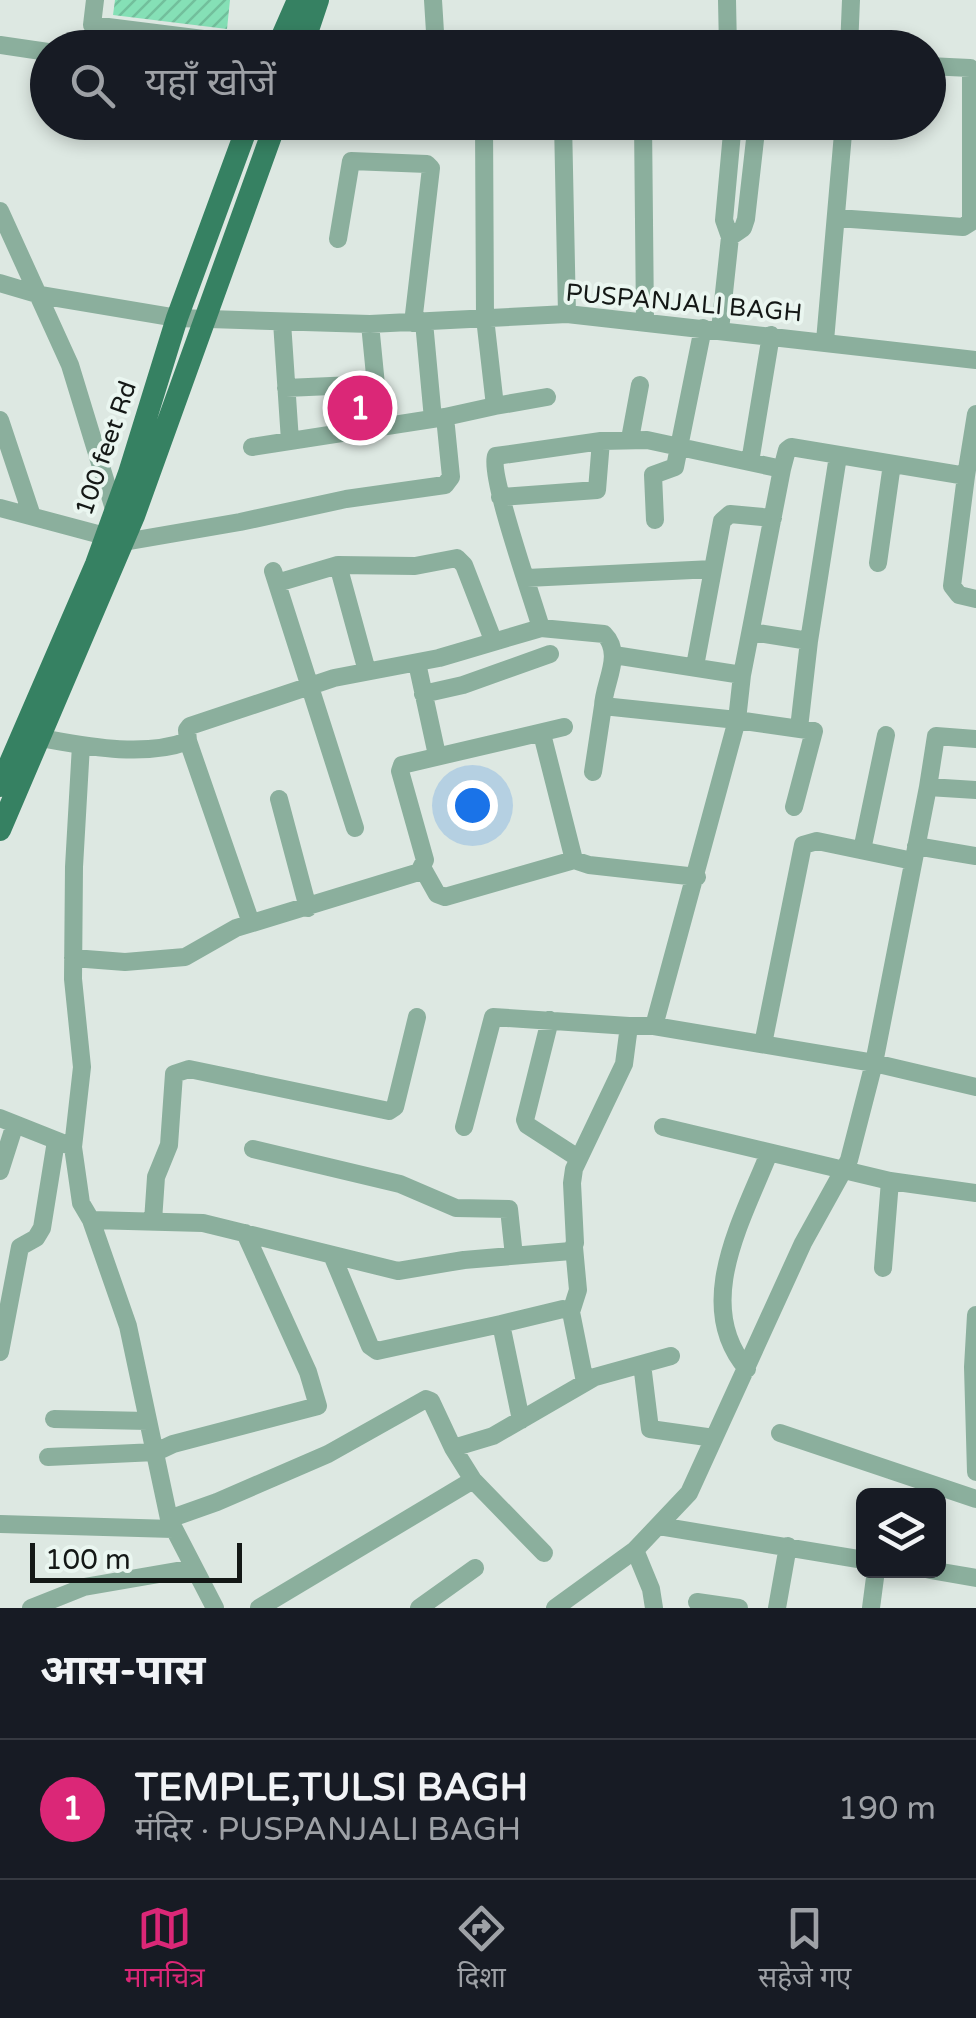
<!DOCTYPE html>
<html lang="hi">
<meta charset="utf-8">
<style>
:root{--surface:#171b24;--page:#242831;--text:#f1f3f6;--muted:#9ea1a6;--line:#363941;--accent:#db2777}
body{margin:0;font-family:"Varela Round","Noto Sans Devanagari",sans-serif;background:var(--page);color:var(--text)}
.controls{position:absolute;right:30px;bottom:30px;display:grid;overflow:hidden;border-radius:15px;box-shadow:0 5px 15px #0003}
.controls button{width:90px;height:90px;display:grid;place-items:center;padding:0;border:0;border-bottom:2px solid var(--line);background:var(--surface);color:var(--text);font:50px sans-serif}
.scale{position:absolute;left:30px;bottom:25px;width:212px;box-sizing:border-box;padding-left:10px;border:5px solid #141816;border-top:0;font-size:28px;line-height:35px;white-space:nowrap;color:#141816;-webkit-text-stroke:8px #eaf6f0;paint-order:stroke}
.you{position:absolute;left:472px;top:805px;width:35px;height:35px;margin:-25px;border:8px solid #fff;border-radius:50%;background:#1a73e8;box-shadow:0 0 0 15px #1a73e833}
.badge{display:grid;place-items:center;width:65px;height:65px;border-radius:50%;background:var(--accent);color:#fff;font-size:32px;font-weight:700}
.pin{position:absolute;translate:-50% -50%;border:5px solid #fff;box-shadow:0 2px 10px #0006}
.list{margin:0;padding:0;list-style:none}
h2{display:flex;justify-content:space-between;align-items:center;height:130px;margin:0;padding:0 40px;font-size:42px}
h2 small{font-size:32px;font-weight:400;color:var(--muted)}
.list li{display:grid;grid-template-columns:65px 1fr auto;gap:30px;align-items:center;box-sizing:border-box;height:140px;padding:0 40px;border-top:2px solid var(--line)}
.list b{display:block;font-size:38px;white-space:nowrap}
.list p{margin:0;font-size:32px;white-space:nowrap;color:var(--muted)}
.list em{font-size:32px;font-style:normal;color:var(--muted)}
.icon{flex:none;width:55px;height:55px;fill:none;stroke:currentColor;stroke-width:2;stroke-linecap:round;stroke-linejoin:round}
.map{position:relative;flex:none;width:976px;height:1608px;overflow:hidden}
.search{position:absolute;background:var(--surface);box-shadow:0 5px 15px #0003;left:30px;right:30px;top:30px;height:110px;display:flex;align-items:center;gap:25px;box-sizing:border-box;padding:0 35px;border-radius:55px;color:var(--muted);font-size:38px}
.sheet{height:270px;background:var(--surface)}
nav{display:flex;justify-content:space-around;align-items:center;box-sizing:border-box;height:140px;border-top:2px solid var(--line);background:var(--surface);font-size:28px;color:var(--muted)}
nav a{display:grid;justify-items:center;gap:5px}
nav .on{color:var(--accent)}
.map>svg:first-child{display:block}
.building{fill:url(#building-hatch)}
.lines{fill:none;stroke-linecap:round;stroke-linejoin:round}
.minor{stroke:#8baf9d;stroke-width:18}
.major{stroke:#368162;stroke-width:22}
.labels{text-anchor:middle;stroke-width:8;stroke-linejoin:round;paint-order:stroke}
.street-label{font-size:25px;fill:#141816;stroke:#eaf6f0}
</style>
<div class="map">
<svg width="976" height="1608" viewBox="0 0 976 1608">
<defs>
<pattern id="building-hatch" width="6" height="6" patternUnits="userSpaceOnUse" patternTransform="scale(2.5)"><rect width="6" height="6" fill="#85e0b6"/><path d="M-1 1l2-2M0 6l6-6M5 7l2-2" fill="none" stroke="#72bf9c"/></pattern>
</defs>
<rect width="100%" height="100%" fill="#dde8e2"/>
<!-- building -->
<path class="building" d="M115 0H230L227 29 113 15Z
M365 397 367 417 348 419 347 398Z"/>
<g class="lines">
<!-- minor -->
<path class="minor" d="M95 0 92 25 276 48
M433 0 436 48
M727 0 728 48
M0 45 48 52
M849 48 851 0
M484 122 485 318 495 406 547 397
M563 122 567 314
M643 122 645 321
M0 211 70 365 114 509
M837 218 963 227 971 222V71L970 68 928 66
M730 237 743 228 746 219 757 122
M338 239 351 161 427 164 431 168 413 323
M0 283 40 295 177 318 370 324 567 314 976 360
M282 322 290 441
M424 322 433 419
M370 324 380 426
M720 330 730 237 724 220 733 122
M825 341 844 122
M286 388 376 384
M0 420 32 516
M630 439 640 385
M252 447 445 417 495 406
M750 462 771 335
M966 476 952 586 959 595 976 599
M500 497 597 490 601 441
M0 508 105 536
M655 520 653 475 675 467 703 328
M124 542 240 522 346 499 445 485 451 477 445 417
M878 563 892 464
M338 565 367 671
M273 571 355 828
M527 578 713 569
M277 583 338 565 415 566 457 558 464 565 493 640
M751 632 809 641 838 456
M614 655 742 675 737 720 603 706C604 682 624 654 604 634L541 628C533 600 488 473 496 456L601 441 647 440 782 469 787 450 791 447 966 476 976 414
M417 663 437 755
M695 666 722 521 730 514 773 518
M742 675 782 469
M423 694 463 685 550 654
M799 728 809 641
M542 734 574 860 589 865 697 877
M41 738C86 746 143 758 188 741
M976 739 936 736 928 787 976 790
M593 772 603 706
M279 799 308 908
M916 846 976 856
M862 850 886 735
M423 869 437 894 445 897 574 860
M251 923 188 741 187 730 190 726 334 678 439 658 541 628
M73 958 125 962 185 957 236 928 419 872 425 860 400 771 402 765 564 727
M550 1020 525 1120 527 1125 578 1158
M654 1026 737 720 814 731 794 807
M763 1044 803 845 817 841 913 861
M0 1118 73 1147 82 1067 73 979 74 867 81 745
M464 1127 493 1017 629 1026
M663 1127 890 1181 976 1193
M73 1147 81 1203 91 1220
M253 1149 400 1184 456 1208 509 1209 514 1256
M0 1171 15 1124
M153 1221 156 1177 169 1145 174 1074 189 1069 389 1111 395 1107 417 1017
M332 1255 370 1346 377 1351 501 1324
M883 1268 890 1181
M571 1312 578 1290 574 1247
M976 1315 973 1367 976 1472
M0 1352 20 1247 36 1238 42 1228 56 1141
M642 1364 650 1429 714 1438
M747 1369C692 1305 743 1219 769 1153
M54 1419 148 1421
M521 1420 501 1324 563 1309 571 1312 585 1382
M780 1433 976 1499
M453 1448 493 1436 595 1377 671 1356
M48 1457 156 1452 173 1444 318 1406 308 1372 245 1233
M169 1519 217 1502 328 1454 426 1399 431 1401 453 1448 473 1480 544 1553
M0 1524 173 1529
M659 1526 864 1560
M635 1550 651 1589 654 1608
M930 1570 976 1578
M697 1602 739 1608
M31 1608 84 1587 194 1568
M215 1608 169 1519 128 1326 91 1220 203 1223 398 1271 464 1260 571 1251 575 1243 572 1183 574 1169 624 1064 629 1026H654L874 1063 976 1087
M259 1608 473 1480
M419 1608 475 1568
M555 1608 635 1550 689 1493 803 1243 849 1160 874 1063 928 787
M777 1608 788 1546
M871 1608 876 1570"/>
<!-- major -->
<path class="major" d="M277 48 298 0
M302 48 318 0
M0 786 96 564 129 473 177 318 249 122
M0 830 134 516 276 122"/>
</g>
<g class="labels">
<!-- street labels -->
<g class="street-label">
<text transform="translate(684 302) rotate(5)" y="9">PUSPANJALI BAGH</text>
<text transform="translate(105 448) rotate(-71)" y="9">100 feet Rd</text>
</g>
</g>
</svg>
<div class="controls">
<button><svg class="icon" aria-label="layers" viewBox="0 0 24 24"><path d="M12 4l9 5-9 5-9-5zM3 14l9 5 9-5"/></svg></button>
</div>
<div class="scale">100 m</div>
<div class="you"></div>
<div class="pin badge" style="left:360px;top:408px">1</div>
<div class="search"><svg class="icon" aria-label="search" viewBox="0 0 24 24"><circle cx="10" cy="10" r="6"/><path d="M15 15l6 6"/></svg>यहाँ खोजें</div>
</div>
<section class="sheet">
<h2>आस-पास<small></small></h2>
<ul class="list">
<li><span class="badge">1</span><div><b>TEMPLE,TULSI BAGH</b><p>मंदिर · PUSPANJALI BAGH</p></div><em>190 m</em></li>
</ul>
</section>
<nav>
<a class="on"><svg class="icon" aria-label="map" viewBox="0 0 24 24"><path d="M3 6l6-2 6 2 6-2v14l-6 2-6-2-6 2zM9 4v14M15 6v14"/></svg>मानचित्र</a>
<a><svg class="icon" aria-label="directions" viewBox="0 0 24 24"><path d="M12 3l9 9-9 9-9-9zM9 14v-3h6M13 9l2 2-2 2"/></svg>दिशा</a>
<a><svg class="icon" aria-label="saved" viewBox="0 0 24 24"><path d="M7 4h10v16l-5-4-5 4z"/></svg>सहेजे गए</a>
</nav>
